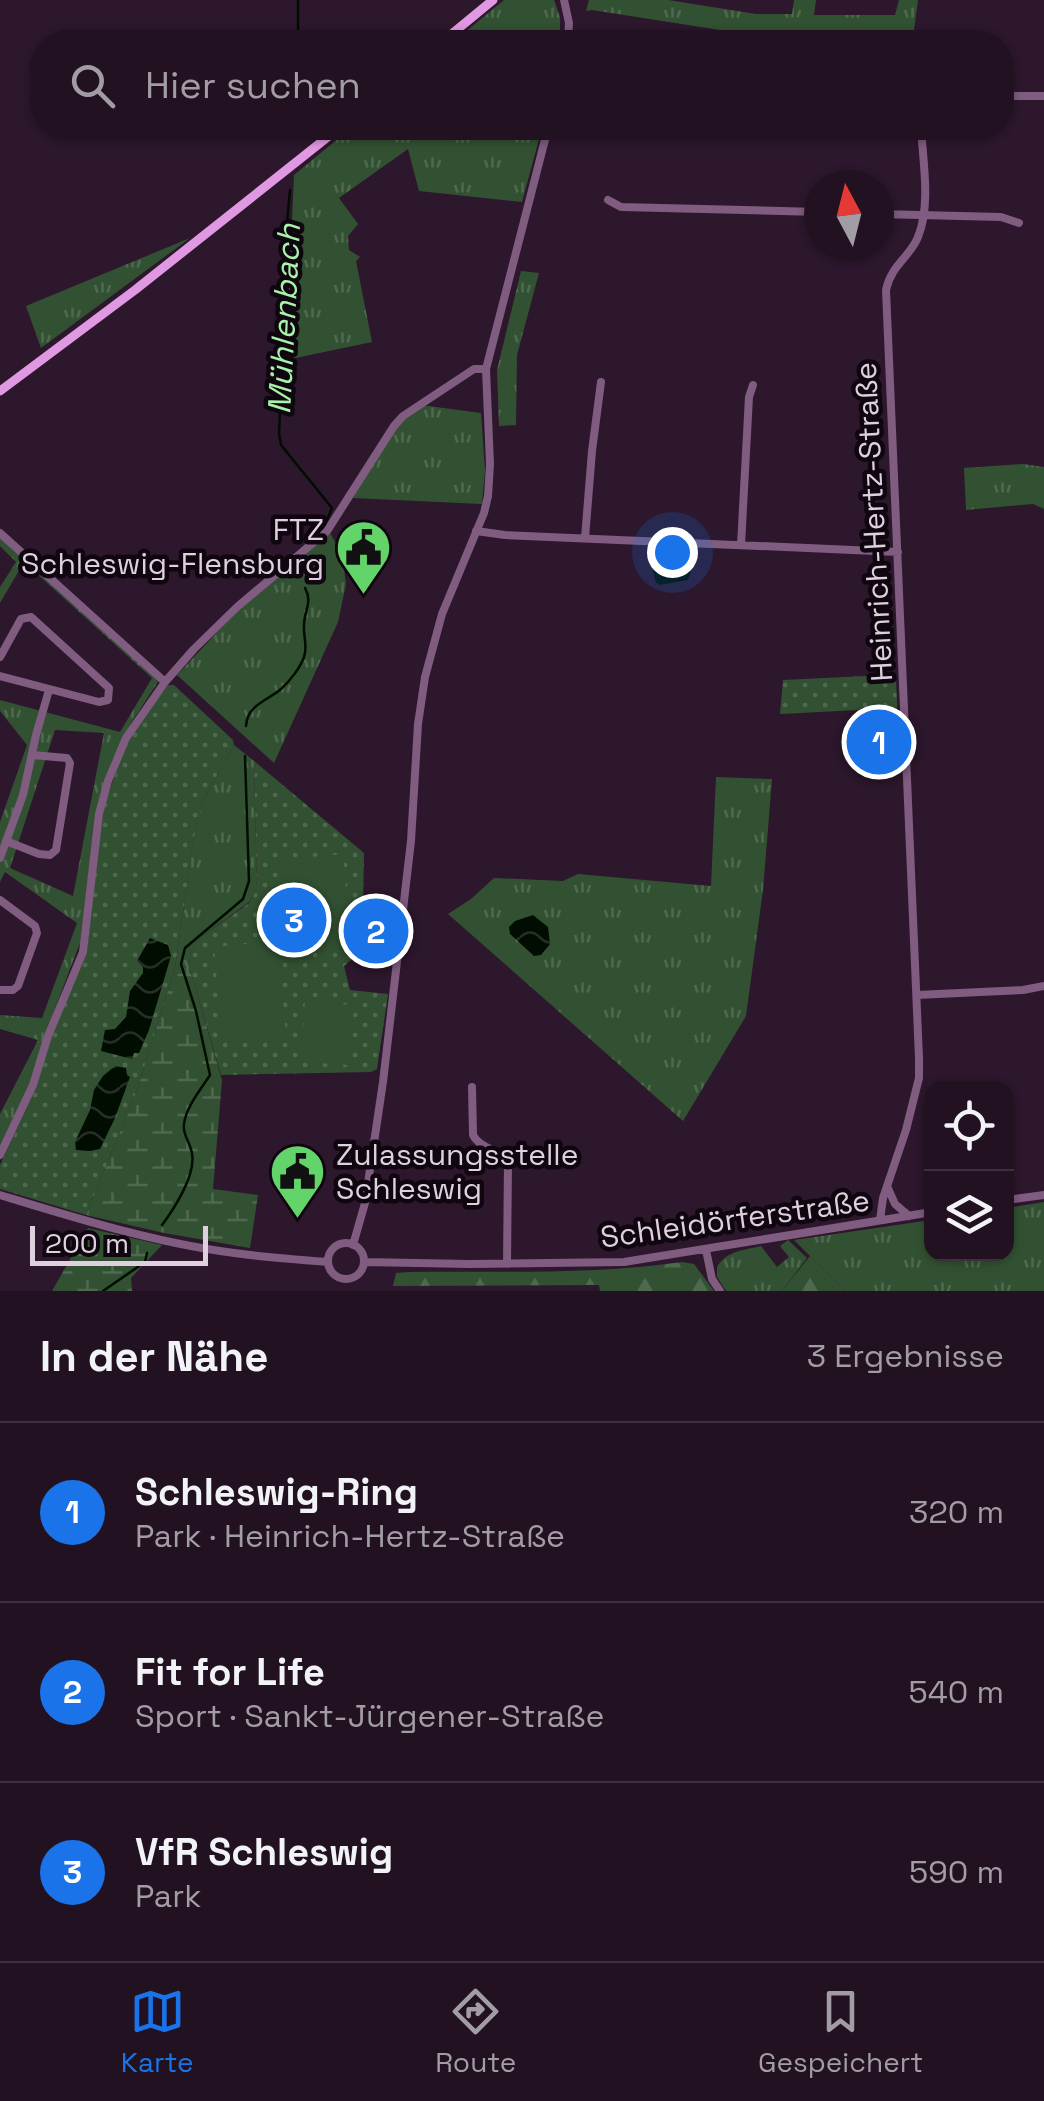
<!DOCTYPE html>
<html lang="de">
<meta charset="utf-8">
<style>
:root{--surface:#211121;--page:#2d1f2e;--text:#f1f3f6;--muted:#a29da5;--line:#3e313f;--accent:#1a73e8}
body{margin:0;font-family:"Space Grotesk",sans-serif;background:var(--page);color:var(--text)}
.controls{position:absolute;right:30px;bottom:30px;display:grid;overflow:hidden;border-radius:20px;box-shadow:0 2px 8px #0004}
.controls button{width:90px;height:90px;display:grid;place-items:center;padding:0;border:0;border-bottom:2px solid var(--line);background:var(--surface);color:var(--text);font:50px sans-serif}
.compass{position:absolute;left:804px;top:170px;width:90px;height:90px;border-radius:50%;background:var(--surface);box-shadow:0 2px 8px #0004;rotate:353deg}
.scale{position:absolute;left:30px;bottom:25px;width:178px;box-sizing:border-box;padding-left:10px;border:5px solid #ded0de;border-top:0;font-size:28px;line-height:35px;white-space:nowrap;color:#ded0de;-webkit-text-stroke:8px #0f060f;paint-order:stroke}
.you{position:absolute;left:672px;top:552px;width:35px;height:35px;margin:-25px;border:8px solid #fff;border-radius:50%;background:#1a73e8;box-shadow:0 0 0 15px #1a73e833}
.badge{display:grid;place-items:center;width:65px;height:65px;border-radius:50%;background:var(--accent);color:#fff;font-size:32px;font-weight:700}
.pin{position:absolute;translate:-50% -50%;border:5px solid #fff;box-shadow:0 2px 10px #0006}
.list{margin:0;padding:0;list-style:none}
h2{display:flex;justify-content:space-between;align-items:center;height:130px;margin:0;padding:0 40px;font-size:42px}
h2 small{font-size:32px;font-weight:400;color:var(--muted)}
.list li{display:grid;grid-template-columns:65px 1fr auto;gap:30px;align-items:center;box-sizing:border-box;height:180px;padding:0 40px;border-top:2px solid var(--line)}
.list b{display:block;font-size:38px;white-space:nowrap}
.list p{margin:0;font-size:32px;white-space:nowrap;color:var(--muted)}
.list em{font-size:32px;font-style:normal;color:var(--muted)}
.icon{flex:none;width:55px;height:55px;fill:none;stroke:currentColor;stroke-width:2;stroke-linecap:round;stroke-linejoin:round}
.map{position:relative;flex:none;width:1044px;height:1291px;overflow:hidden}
.search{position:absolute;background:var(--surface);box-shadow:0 2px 8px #0004;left:30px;right:30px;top:30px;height:110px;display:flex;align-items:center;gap:25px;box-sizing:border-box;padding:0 35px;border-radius:40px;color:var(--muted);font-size:38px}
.sheet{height:670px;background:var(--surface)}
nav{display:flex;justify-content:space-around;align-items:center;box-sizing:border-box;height:140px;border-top:2px solid var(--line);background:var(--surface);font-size:28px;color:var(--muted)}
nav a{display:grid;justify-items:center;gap:5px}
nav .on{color:var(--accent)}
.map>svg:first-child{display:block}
.grass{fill:url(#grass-tufts);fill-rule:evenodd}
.forest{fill:url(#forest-firs)}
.wetland{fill:url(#wetland-marsh)}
.park{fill:url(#park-dots)}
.pitch{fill:#325132}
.water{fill:url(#water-waves)}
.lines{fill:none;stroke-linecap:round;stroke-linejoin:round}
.stream{stroke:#000d00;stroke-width:2.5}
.minor{stroke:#7f5c80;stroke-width:8}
.major{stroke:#e198e2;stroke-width:9}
.labels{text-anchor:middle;stroke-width:9;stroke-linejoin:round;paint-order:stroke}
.street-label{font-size:30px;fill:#ded0de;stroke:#0f060f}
.poi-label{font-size:30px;fill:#ded0de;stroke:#0f060f;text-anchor:end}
.water-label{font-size:32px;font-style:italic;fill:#a9f2a9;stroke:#0f060f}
</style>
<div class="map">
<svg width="1044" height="1291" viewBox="0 0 1044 1291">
<defs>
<pattern id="grass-tufts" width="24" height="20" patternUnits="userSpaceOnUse" patternTransform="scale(2.5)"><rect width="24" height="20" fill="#325132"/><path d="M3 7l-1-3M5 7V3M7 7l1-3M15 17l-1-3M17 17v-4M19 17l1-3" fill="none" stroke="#4f694f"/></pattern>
<pattern id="forest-firs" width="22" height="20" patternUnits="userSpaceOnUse" patternTransform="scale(2.5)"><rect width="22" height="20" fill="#325132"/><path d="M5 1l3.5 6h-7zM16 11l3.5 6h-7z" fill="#4f694f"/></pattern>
<pattern id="wetland-marsh" width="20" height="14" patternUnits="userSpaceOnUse" patternTransform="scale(2.5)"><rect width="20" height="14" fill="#325132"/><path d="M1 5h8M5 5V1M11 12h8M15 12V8" fill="none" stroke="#4f694f"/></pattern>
<pattern id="park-dots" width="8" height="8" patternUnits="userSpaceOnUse" patternTransform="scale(2.5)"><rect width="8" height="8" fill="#325132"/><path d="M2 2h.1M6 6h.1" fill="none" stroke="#4f694f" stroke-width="1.8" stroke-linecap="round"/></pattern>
<pattern id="water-waves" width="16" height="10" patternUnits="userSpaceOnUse" patternTransform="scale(2.5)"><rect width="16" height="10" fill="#000d00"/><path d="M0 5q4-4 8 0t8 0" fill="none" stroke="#252f25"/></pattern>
</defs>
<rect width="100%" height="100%" fill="#2c172c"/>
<!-- grass -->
<path class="grass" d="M504 0H554L560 17V42H453Z
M589 0H668L756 14H792L794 0H816L814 15H895L899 0H918L913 37 752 35 592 10 586 11Z
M351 128H542L522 202 419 191 408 149 339 198 358 224 348 236 349 250 360 257 356 261 372 342 286 360 294 175Z
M190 238 41 348 26 306Z
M521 271 539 273 517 355 516 425 499 426 497 370Z
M421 405 481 413 485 471 482 504 353 498C373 465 390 428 421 405Z
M1023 464 1044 467V509L1033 504 966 510 964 468Z
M330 533 342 554 346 584 338 622 274 763 177 675 240 608Z
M0 537 152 673 158 682 131 723 112 761 95 821 80 943 46 1032 30 1084 0 1146V1114L38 1040 0 1029V1015L42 1018 77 923 5 872 0 882V822L27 745 0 711V700L120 732 152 678 24 562 0 603V587L16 562 0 546ZM55 730 104 733 73 896 10 868Z
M234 745 254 761 257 889 249 902 200 938 191 950 189 966 175 967 194 836 203 800Z
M716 777 772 779 763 890 746 1016 683 1121 448 914 471 899 494 878 563 881 578 874 711 886Z
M1044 1202V1291H845L794 1240 931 1220 932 1254H1006L1007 1208Z
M788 1240 807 1258 782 1291H726L717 1277V1267C726 1251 744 1250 761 1246L777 1267 789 1257 780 1246Z"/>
<!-- forest -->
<path class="forest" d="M810 1256 845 1291H782Z
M682 1262 694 1264 714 1291H600L599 1285 393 1286 396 1273 409 1272C500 1271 591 1275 682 1262Z"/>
<!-- wetland -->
<path class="wetland" d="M189 966 222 1080 213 1189 258 1195 250 1248 164 1233 86 1215 138 1087 175 967Z
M88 1228 162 1245 131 1278 132 1291H52Z"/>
<!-- park -->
<path class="park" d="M887 675 896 679 900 770 860 772 858 710 780 714 783 680Z
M168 685H174L233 740 234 745 203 800 194 837 175 967 138 1087 86 1215 0 1189V1165L35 1090 53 1032 87 951 100 830 106 800 127 742 144 716Z
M254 761 364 853 362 951 344 966 350 990 388 994 377 1069 371 1072 221 1075 189 966 191 950 200 938 249 903 257 889Z"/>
<!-- pitch -->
<path class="pitch" d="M343 854 351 947 290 953 282 860Z
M278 941 286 1036 222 1042 214 947Z
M305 1002 354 1005 350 1065 301 1062Z"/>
<!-- water -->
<path class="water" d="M674 553 689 557C692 565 691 573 688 580L659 585 656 583 652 567C656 558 665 554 674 553Z
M533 915 548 927 550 944 541 955 534 956 510 934 509 927 515 921Z
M150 938 168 945 171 956 149 1030 139 1053H134L132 1059 101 1051 105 1030 115 1029 126 1017 130 991 143 973V967L137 961Z
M115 1066 126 1068 127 1075 130 1077 115 1118 100 1149 90 1151 76 1150 75 1142 90 1110 94 1090 103 1076Z"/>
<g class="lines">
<!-- stream -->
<path class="stream" d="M298 42V0
M296 132 297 128
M290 190 285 244 286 299 279 433 281 445 332 508 324 527 309 542
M246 726C247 705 267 701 281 689 290 681 300 668 304 657 308 646 303 636 304 625 304 611 313 602 305 588
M162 1225C174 1209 196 1175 192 1154 191 1143 182 1135 184 1124 186 1107 201 1089 210 1075L196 1011 181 964 185 948 243 899 249 881 245 756
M103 1291 145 1262 147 1253"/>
<!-- minor -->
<path class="minor" d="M564 0 569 23 568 42
M1002 96H1044
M608 200 621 207 819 212
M879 214 1001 217 1019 223
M476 531 505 535 898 552
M0 533 165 682
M585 538 592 451 601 382
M741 545 749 397 753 385
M0 657 21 619 31 617 109 688 108 700 99 702 0 676
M6 841 39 854 50 855 56 850 70 763 67 758 32 755
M0 858 23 795 36 735 49 690
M0 900 35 926 37 933 18 986 13 990H0
M917 995 1023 990 1044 986
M472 1087 473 1135C480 1149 499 1149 508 1161L507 1264
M0 1155 33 1085 48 1036 83 952 99 814 108 781 126 738 165 682 194 649 237 607 327 531 394 426 403 416 474 369H486
M887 1186 895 1204 909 1216
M0 1195C82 1220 165 1246 250 1255 276 1258 302 1260 328 1262
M1006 1200 1044 1195
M880 1220 883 1198 906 1130 919 1078V1058L886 290C891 265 910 257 918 237 931 205 923 161 921 128
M328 1261a18 18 0 1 1 36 0a18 18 0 1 1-36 0Z
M353 1245 365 1203 383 1082 411 841 418 724 425 677 442 614 484 513 488 496 490 464 486 369 548 128
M706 1250 712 1279 720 1291
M364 1262 470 1264 624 1262 932 1212"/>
<!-- major -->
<path class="major" d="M442 42 493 0
M0 391 135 290 339 128"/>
</g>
<!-- icons -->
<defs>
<symbol id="civic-pin" viewBox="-11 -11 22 30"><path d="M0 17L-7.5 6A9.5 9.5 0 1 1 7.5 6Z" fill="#62d469" stroke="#0f060f"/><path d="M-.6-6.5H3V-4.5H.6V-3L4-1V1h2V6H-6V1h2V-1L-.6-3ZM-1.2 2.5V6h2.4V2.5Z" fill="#111"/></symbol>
</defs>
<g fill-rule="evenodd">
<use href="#civic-pin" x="332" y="516" width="63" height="86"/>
<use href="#civic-pin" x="266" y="1140" width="63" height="86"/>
</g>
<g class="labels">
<!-- street labels -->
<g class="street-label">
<text transform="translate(874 522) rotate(-93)" y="10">Heinrich-Hertz-Straße</text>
<text transform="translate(735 1219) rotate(-8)" y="10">Schleidörferstraße</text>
</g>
<!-- poi labels -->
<g class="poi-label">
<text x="324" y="540">FTZ<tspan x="324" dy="34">Schleswig-Flensburg</tspan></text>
<text x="336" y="1165" text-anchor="start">Zulassungsstelle<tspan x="336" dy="34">Schleswig</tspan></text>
</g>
<!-- water labels -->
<g class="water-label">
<text transform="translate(284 319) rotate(-87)" y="11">Mühlenbach</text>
</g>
</g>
</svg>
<div class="controls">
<button><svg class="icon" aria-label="locate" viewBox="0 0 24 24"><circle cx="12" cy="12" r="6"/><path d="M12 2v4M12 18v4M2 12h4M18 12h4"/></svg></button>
<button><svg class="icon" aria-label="layers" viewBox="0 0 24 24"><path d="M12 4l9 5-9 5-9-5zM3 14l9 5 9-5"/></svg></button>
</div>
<svg class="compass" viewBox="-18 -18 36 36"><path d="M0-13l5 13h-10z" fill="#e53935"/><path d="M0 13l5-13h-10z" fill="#a29da5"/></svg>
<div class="scale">200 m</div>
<div class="you"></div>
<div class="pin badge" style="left:879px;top:742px">1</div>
<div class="pin badge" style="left:376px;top:931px">2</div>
<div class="pin badge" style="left:294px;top:920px">3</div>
<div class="search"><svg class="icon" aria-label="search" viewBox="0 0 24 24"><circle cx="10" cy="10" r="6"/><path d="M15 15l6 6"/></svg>Hier suchen</div>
</div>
<section class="sheet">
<h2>In der Nähe<small>3 Ergebnisse</small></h2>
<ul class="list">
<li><span class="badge">1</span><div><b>Schleswig-Ring</b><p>Park · Heinrich-Hertz-Straße</p></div><em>320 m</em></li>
<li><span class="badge">2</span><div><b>Fit for Life</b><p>Sport · Sankt-Jürgener-Straße</p></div><em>540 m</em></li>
<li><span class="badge">3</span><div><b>VfR Schleswig</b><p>Park</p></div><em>590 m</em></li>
</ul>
</section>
<nav>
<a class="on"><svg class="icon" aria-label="map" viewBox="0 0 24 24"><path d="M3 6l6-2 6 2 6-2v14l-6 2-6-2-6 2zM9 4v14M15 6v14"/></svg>Karte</a>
<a><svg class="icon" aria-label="directions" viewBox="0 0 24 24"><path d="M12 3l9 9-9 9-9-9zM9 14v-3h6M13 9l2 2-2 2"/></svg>Route</a>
<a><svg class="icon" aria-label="saved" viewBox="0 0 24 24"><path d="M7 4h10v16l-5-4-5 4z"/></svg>Gespeichert</a>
</nav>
